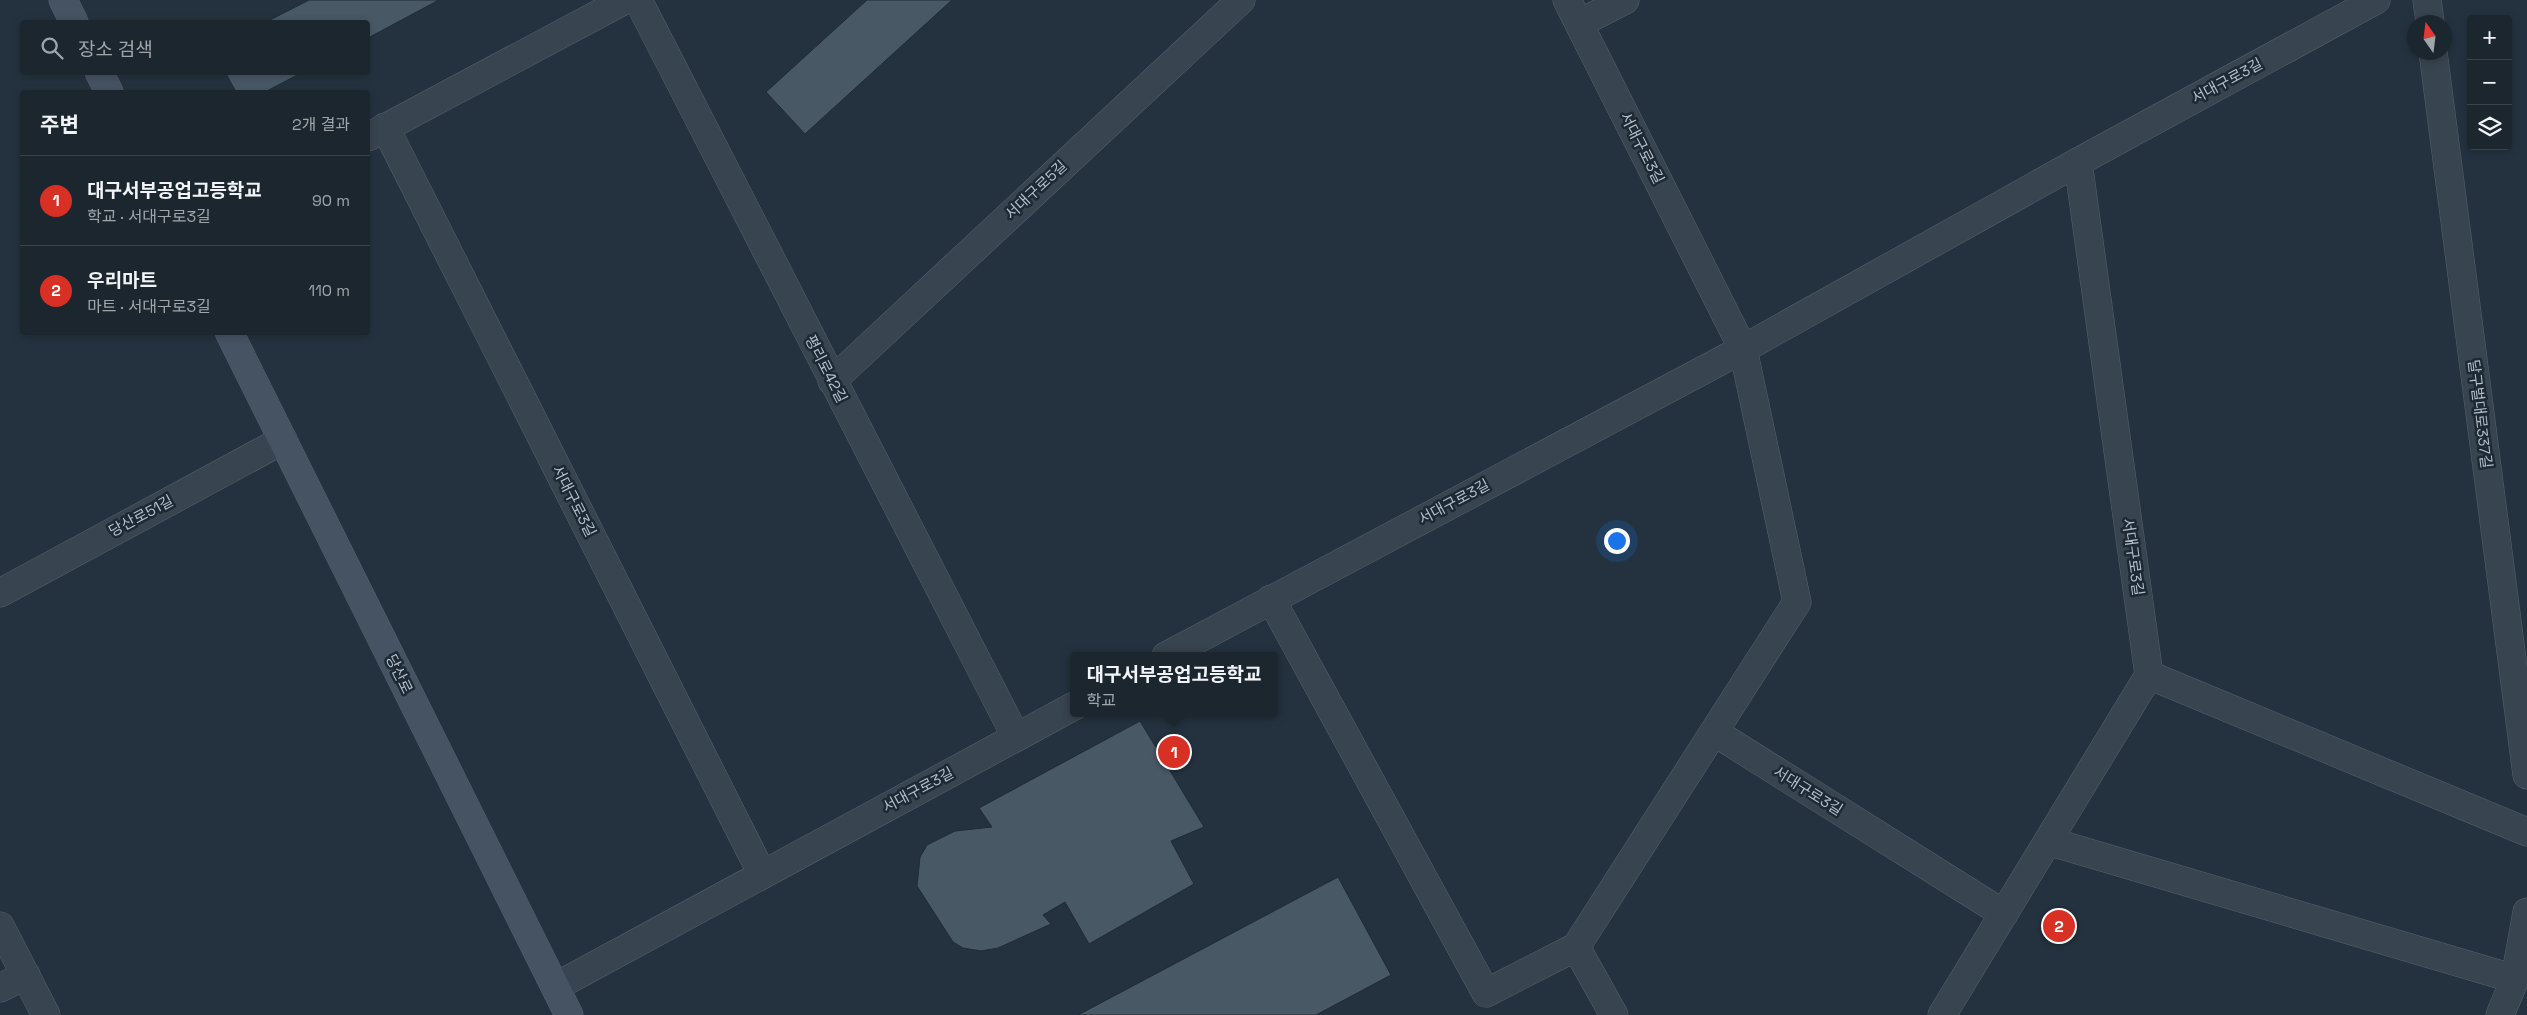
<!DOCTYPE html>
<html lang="ko">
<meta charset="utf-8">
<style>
:root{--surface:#1b262f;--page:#242e37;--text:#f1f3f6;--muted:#a0a5aa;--line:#39434b;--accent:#d93025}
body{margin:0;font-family:"Space Grotesk","Noto Sans KR",sans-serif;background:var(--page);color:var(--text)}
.controls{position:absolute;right:15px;top:15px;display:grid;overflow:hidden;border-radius:5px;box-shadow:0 2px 8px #0003}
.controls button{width:45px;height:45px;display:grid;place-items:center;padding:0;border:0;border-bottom:1px solid var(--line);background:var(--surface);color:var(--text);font:25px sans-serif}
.compass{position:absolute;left:2407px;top:15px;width:45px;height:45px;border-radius:50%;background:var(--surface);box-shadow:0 2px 8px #0003;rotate:346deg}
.you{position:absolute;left:1616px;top:540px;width:18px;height:18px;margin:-12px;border:4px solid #fff;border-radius:50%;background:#1a73e8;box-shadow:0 0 0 8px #1a73e833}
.badge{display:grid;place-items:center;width:32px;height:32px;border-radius:50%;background:var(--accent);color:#fff;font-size:16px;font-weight:700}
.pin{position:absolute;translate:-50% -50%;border:2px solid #fff;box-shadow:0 1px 5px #0006}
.popup{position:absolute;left:1070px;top:652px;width:208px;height:65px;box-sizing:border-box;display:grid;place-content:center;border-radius:5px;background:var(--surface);filter:drop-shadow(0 1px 4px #0005);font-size:16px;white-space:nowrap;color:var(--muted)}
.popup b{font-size:19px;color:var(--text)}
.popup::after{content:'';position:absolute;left:50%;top:100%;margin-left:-10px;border:10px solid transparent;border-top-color:var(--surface)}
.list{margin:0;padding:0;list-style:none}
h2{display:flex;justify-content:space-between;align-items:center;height:65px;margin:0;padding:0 20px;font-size:21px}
h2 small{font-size:16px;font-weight:400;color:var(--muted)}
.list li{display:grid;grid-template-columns:32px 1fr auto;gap:15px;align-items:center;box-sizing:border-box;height:90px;padding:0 20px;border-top:1px solid var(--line)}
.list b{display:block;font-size:19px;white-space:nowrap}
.list p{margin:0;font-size:16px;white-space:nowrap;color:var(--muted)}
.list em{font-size:16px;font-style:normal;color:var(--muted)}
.icon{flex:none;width:28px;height:28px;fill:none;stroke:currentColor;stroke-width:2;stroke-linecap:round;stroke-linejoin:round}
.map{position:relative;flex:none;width:2527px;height:1015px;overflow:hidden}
.search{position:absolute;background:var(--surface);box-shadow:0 2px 8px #0003;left:20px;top:20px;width:350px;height:55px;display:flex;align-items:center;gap:12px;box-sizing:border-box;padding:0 18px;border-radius:5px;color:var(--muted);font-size:19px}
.panel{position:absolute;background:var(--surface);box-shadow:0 2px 8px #0003;left:20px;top:90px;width:350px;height:245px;border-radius:5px}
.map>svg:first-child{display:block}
.building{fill:#485865;stroke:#1f2b36}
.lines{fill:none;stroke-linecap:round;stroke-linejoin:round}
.minor-casing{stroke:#56626d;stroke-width:29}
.tertiary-casing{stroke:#56626d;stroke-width:29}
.secondary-casing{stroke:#56626d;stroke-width:29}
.minor{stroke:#38444f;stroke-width:28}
.tertiary{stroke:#38444f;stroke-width:28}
.secondary{stroke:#465362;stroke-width:28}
.labels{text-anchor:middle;stroke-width:5;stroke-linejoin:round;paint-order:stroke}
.street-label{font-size:15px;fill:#b4bfca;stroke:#1d2934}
</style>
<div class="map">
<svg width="2527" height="1015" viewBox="0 0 2527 1015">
<rect width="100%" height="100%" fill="#24323f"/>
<!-- building -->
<path class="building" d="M309 0H439L368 38V22H266Z
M867 0H952L805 134 766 92Z
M225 72H303L265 92H236Z
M1140 721 1204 827 1171 841 1194 884 1089 944 1065 902 1043 915 1051 924 998 948 981 951 963 948 953 942 917 886 920 857 927 845 955 831 992 827 979 808Z
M1338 877 1391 975 1316 1015H1078Z"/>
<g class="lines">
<defs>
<path id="minor" d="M638 0 1016 737
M1567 0 1743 349 1797 602 1576 947
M2427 0 2430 22
M1580 23 1625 0
M2433 52 2527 775
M385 127 762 874
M368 137 625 0
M832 381 1241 0
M0 593 283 440
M1271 599 1486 993 1576 947
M2149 675 2527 832
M1714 732 2004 914
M2048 841 2515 979
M0 926 46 1015
M1576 947 1614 1015
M0 988 26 975
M1942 1015 2149 675 2078 162
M2500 1015 2515 979 2527 912"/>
<path id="tertiary" d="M1166 656 1743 349 2078 162 2376 0
M555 987 1074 706"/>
<path id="secondary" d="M63 0 74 22
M99 72 109 92
M229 332 569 1015"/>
</defs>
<!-- minor casing -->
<use href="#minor" class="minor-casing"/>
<!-- tertiary casing -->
<use href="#tertiary" class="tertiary-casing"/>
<!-- secondary casing -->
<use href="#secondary" class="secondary-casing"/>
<!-- minor -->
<use href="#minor" class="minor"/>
<!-- tertiary -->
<use href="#tertiary" class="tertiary"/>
<!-- secondary -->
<use href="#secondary" class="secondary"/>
</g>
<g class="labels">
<!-- street labels -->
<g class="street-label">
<text transform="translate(2227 81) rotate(-28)" y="5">서대구로3길</text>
<text transform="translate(1642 148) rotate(63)" y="5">서대구로3길</text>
<text transform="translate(1036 190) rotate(-43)" y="5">서대구로5길</text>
<text transform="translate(826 369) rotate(63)" y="5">평리로42길</text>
<text transform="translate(2480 414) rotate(83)" y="5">달구벌대로337길</text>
<text transform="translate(574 501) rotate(63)" y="5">서대구로3길</text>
<text transform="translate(1454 502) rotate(-28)" y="5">서대구로3길</text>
<text transform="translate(141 516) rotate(-28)" y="5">당산로51길</text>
<text transform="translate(2133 557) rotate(82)" y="5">서대구로3길</text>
<text transform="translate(399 674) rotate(64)" y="5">당산로</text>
<text transform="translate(918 790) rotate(-28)" y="5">서대구로3길</text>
<text transform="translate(1808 791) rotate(32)" y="5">서대구로3길</text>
</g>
</g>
</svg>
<div class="controls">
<button>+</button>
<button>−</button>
<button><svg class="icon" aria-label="layers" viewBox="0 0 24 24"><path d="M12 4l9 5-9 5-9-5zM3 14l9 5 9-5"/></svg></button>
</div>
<svg class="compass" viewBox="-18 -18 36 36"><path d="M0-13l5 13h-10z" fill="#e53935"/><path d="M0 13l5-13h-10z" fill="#a0a5aa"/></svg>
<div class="you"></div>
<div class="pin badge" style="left:1174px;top:752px">1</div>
<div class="popup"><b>대구서부공업고등학교</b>학교</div>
<div class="pin badge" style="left:2059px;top:926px">2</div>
<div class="search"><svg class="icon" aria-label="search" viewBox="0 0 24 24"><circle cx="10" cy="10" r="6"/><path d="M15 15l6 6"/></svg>장소 검색</div>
<section class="panel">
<h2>주변<small>2개 결과</small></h2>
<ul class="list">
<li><span class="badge">1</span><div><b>대구서부공업고등학교</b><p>학교 · 서대구로3길</p></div><em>90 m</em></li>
<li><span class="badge">2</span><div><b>우리마트</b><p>마트 · 서대구로3길</p></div><em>110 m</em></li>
</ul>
</section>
</div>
